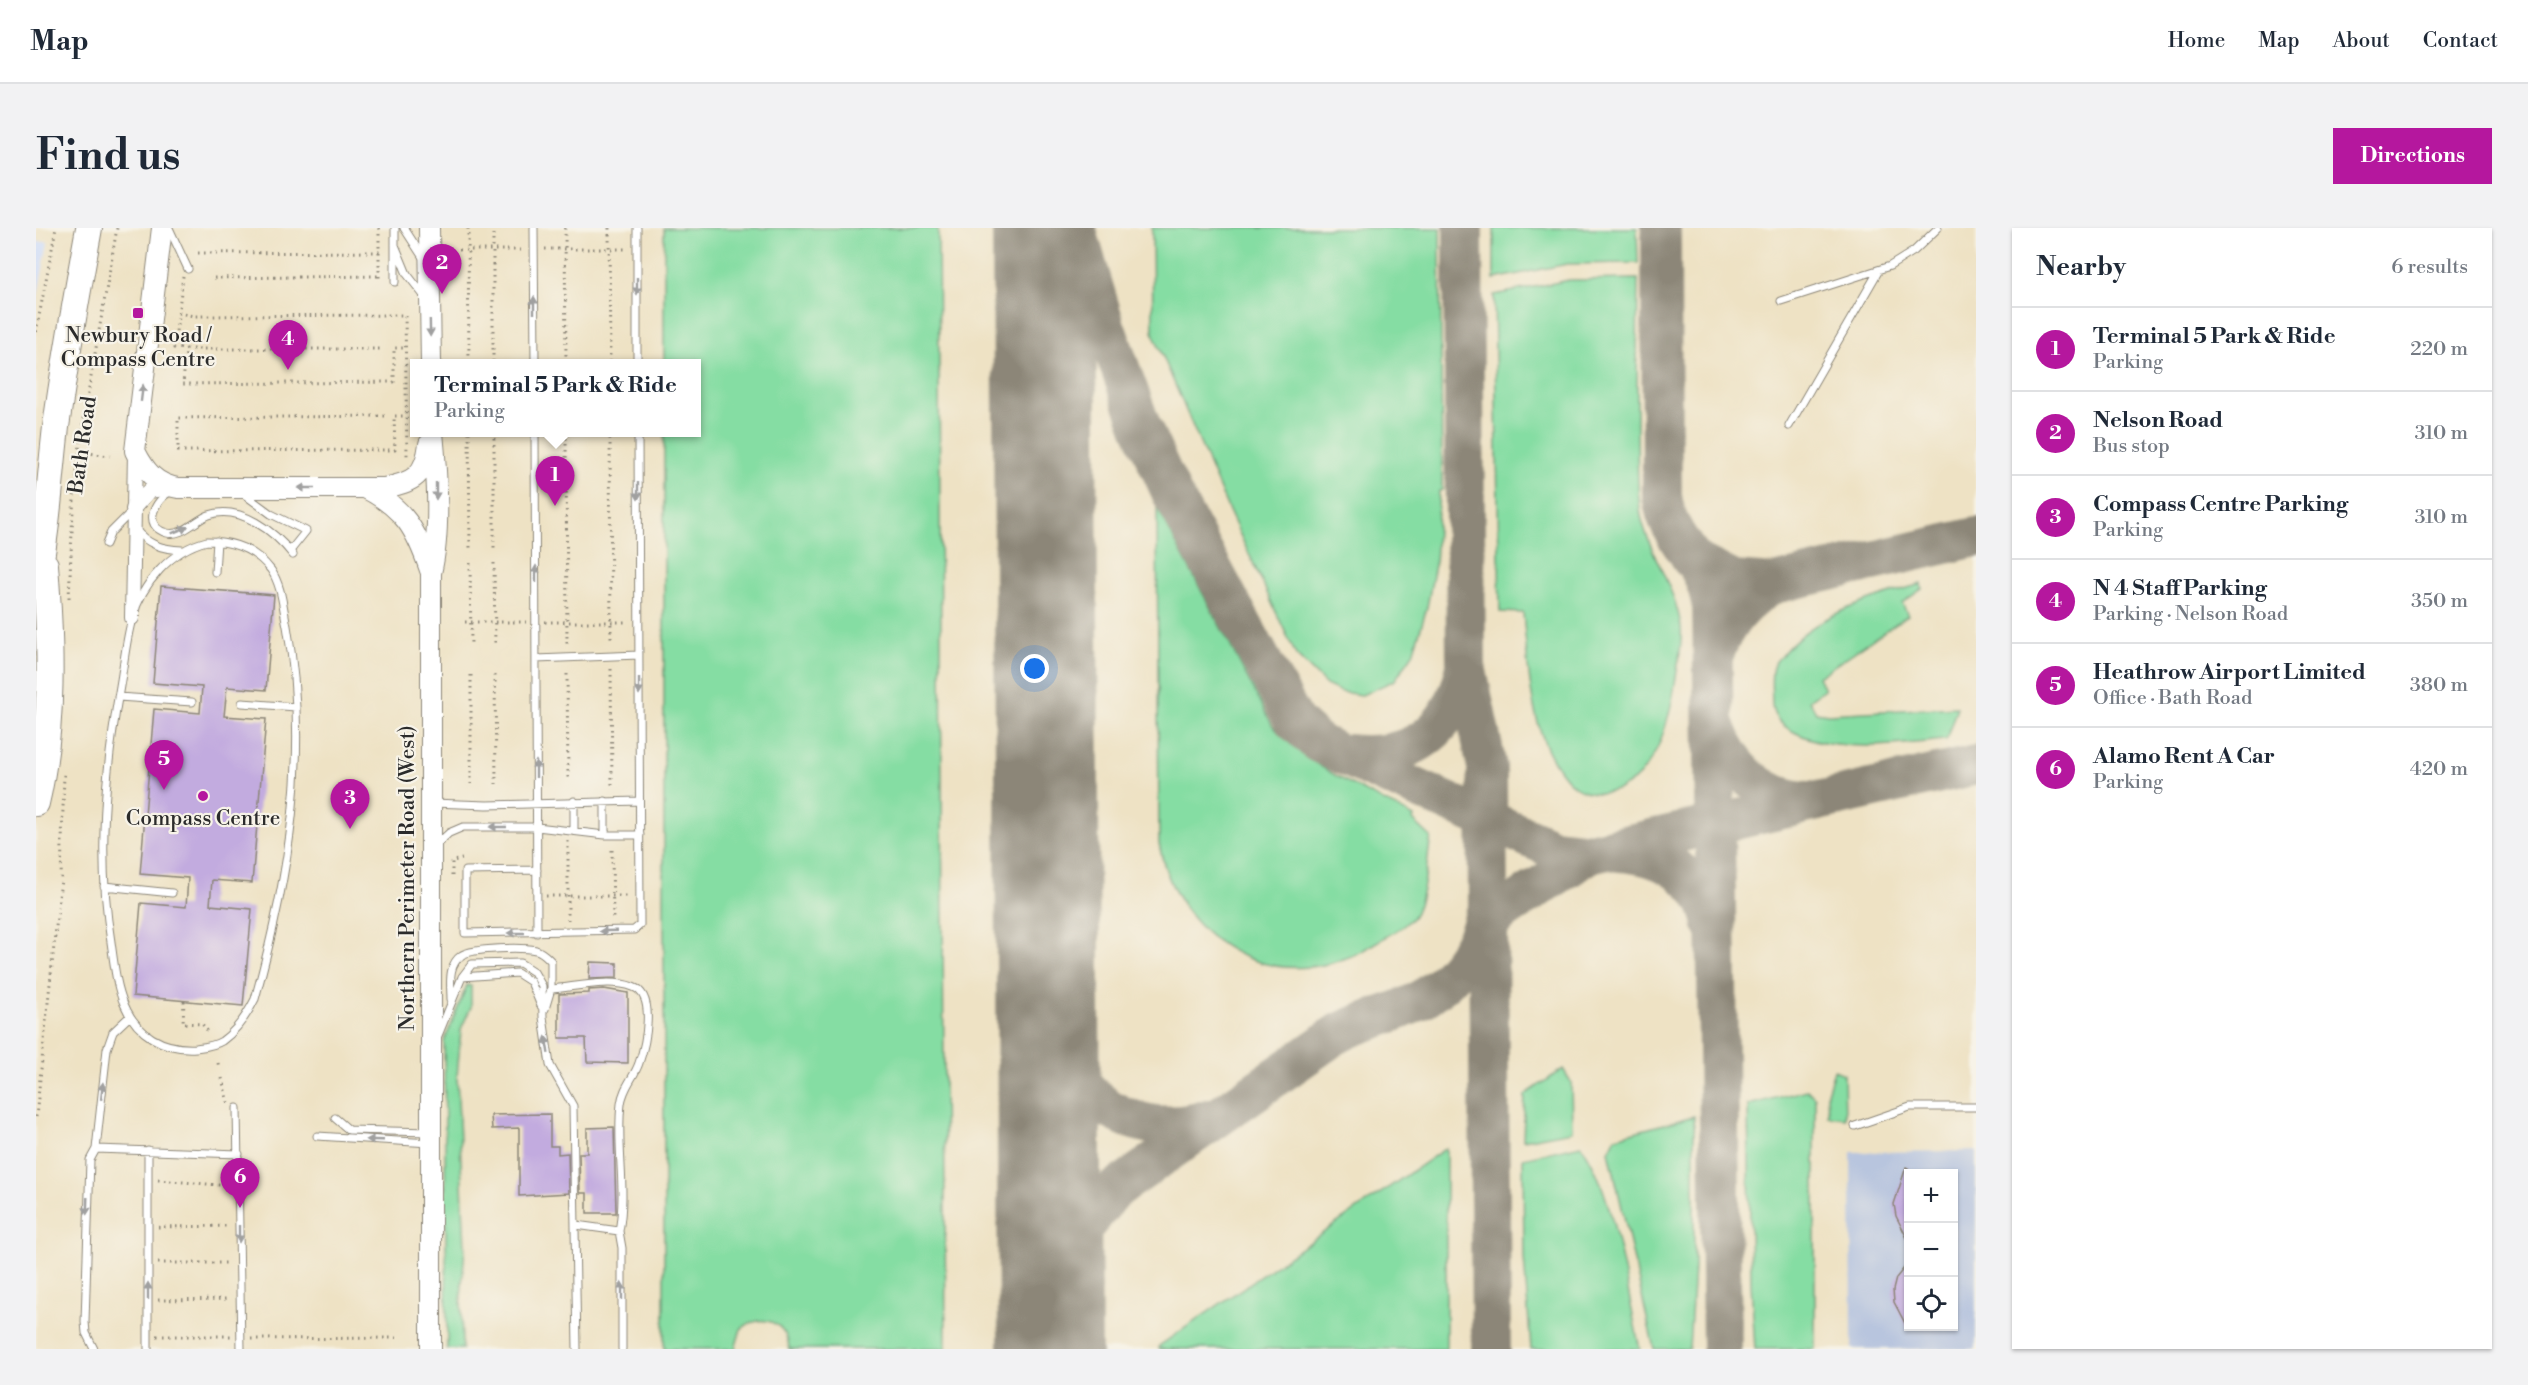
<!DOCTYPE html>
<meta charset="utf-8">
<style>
:root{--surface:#fff;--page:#f2f2f3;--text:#1f2937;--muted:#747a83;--line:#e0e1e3;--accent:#b5179e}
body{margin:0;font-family:"Libre Bodoni",serif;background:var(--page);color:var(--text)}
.controls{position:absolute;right:18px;bottom:18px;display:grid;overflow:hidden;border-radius:0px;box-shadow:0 2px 4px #0004}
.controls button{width:54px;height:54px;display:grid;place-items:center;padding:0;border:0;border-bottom:2px solid var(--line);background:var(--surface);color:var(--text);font:30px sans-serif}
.you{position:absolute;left:999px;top:441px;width:21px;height:21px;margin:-15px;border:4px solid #fff;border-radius:50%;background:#1a73e8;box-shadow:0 0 0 9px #1a73e833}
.badge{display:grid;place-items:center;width:39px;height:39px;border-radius:50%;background:var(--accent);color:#fff;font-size:20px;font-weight:700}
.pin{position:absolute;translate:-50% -50px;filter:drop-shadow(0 2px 3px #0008)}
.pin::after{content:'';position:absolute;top:32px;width:21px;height:18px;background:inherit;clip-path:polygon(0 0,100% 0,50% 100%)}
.popup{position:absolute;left:374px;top:131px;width:291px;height:78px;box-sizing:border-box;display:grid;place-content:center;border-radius:0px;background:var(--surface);filter:drop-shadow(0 2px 4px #0005);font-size:20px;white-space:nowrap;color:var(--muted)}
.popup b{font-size:22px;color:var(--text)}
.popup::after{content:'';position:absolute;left:50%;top:100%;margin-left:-12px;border:12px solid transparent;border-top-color:var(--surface)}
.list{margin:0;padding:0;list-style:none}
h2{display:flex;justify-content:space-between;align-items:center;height:78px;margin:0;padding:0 24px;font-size:26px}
h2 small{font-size:20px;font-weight:400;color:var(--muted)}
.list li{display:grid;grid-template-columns:39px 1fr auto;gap:18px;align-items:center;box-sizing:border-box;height:84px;padding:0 24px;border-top:2px solid var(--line)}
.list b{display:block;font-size:22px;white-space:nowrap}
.list p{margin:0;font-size:20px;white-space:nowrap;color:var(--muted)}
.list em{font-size:20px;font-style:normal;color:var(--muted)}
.icon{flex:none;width:33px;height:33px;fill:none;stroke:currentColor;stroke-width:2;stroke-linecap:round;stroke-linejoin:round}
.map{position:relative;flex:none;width:1940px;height:1121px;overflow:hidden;border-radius:0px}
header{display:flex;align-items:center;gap:36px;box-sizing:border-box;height:84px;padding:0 30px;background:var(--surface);border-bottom:2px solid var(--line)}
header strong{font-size:28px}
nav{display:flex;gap:33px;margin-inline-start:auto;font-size:21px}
.intro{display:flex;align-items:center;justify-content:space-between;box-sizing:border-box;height:144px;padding:0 36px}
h1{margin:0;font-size:42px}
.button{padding:15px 27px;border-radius:0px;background:var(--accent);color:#fff;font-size:21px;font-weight:700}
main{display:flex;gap:36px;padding:0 36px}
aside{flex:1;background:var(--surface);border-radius:0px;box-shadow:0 2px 4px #0004}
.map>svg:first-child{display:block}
.built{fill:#ccdbfa}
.industrial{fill:#b8c5de;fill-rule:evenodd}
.green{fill:#85dda3;stroke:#588467;stroke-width:1.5}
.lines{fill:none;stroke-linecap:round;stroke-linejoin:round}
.taxiway{stroke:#8c8678;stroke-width:40}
.runway{stroke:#8c8678;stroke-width:104}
.building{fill:#c2abdf}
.lane-casing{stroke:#8c8678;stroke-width:9}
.street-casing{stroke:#8c8678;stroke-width:16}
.secondary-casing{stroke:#8c8678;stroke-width:22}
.highway-casing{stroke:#8c8678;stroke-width:28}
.path{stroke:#8c8678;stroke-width:3;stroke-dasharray:1.5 4.5;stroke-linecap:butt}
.lane{stroke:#fff;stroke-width:7}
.street{stroke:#fff;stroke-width:14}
.secondary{stroke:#fff;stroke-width:20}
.highway{stroke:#fff;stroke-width:26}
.oneway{fill:#a0a0a0}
.poi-dot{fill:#b5179e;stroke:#f7f3e8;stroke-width:2}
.labels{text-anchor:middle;stroke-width:4.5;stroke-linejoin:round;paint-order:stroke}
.poi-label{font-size:21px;fill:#2b2b2b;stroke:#f7f3e8}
.street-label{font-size:21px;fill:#2b2b2b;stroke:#f7f3e8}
</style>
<header>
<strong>Map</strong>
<nav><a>Home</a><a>Map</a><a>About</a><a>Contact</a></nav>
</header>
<div class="intro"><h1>Find us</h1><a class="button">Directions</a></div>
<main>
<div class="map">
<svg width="1940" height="1121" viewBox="0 0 1940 1121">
<rect width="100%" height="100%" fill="#f7f3e8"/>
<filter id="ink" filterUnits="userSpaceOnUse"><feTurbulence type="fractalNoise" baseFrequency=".0167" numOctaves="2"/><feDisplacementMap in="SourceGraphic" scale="12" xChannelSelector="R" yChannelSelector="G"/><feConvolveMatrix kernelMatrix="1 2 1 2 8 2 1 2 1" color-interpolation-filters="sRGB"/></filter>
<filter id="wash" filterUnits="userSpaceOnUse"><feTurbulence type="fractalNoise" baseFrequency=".008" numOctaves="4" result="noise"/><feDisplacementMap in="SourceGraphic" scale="24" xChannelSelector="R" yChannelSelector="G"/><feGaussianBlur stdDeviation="1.35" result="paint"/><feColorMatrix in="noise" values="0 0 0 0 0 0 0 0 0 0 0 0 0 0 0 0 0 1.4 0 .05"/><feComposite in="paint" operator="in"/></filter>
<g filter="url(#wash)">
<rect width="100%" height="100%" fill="#eee2c4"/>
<!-- built -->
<path class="built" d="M0 14H12L0 76Z"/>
<!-- industrial -->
<path class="industrial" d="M1940 923V1121H1816L1815 924ZM1872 946H1918V1098H1872Z"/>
<!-- green -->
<path class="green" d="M628 0H902L910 1121H753C752 1094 725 1084 705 1101L699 1121H628V205L660 204V136L628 135Z
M1116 0H1404L1406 262 1403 263 1399 337 1391 379 1377 426 1359 452 1326 467 1305 464 1290 457 1260 427 1193 283 1117 105Z
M1458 0H1601L1602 35 1531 36 1458 51Z
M1602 51C1601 101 1601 151 1601 202 1602 230 1600 260 1605 288 1613 326 1640 360 1645 399 1647 414 1642 434 1640 449 1634 492 1619 562 1565 565 1542 566 1531 554 1519 535 1493 493 1492 434 1487 385L1464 384 1458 67 1533 52Z
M1121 279 1237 498C1274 541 1329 562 1378 589L1377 592 1395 609C1391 630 1389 672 1377 689 1369 699 1351 708 1339 715 1248 775 1141 719 1123 615Z
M1885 356 1886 361 1866 375 1872 387 1782 449 1788 461 1773 472 1780 484 1792 486 1921 479 1910 512C1874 515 1837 521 1800 516 1779 514 1736 502 1736 476 1736 465 1734 449 1737 439 1738 435 1742 431 1745 428 1777 386 1836 371 1885 356Z
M431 757 435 758V779L425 801 421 849 429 1019 425 1070 426 1121H411L408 814Z
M1527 841 1535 854 1536 903 1487 912 1489 867Z
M1798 842 1808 846 1809 890 1792 888 1791 864Z
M1771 862 1779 870V1121H1719L1715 1055 1712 877Z
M1658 888V1039L1653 1121H1618L1573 923 1580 909Z
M1545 917C1578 961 1591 1065 1604 1121H1495L1488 1030 1487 930Z
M1410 920V1121H1123V1118Z"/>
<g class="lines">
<!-- taxiway -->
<path class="taxiway" d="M1040 0 1069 98 1105 198 1135 264 1259 494 1282 515 1337 541 1518 621 1554 625
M1427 0 1430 438 1451 539 1455 1121
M1625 0 1626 268C1630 298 1645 315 1662 339 1670 351 1673 365 1676 379L1686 1121
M1655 331 1698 353 1738 356C1707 373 1688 396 1677 429
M1738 356 1940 309
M1679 496C1694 540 1726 572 1774 573
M1312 526C1378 533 1417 502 1430 438
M1582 624C1627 626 1669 649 1677 697
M1441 709 1464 685 1554 625 1940 537
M1012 782C1020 799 1023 818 1032 834 1060 889 1116 909 1173 891
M1014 1085 1030 1027 1040 1008 1077 963 1298 808C1319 795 1341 791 1363 782 1403 767 1437 732 1448 689"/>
<!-- runway -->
<path class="runway" d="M1008 0 1014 1121"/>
</g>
<g id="blocks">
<!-- building -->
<path class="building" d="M125 358 238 367 230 462 191 459 188 488 230 491 216 655 176 652 174 677 216 681 207 778 97 768 105 675 150 679 152 650 104 646 118 481 164 485 166 459 117 455Z
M554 734 581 735V750L553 751Z
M568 761 592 765V835L551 834 550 810H523V766L553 765V762Z
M514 886V918H522V926L532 925 533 965 483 968V900L456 901 455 887Z
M578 899 580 985H551V965H544L543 925H551V900Z
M1870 939 1872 940V1012L1860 988 1858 976Z
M1872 1035V1101L1858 1074 1857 1062 1860 1050Z"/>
</g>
</g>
<g filter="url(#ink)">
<use href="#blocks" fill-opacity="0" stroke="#8c8678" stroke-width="1.5"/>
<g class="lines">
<defs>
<path id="lane" d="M133 0 152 41
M359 0V54
M368 0 388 31
M498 0 499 136
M601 0V136
M359 17 371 46 389 69
M1745 73 1854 38 1878 23 1902 0
M1753 198 1843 42
M499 204 501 705
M135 263C119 272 105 298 131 305 146 309 159 292 173 287 204 276 239 304 257 327
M205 264 235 286 270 303 254 323
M99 301C112 317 126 321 146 322
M171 313C196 313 219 321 235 342 246 358 247 380 251 398 274 524 253 649 219 771 211 787 200 803 186 813 178 818 168 819 160 820 127 822 101 807 88 776 80 757 78 735 75 714 61 628 69 544 84 458 88 436 90 412 96 391 106 355 135 322 171 313Z
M70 316 75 304 96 283
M179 344 181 313
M500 431 603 427
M82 469 156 474
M206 475 260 479
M538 573V603
M569 573V607
M396 575 451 577 603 573
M400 617 413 605 427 599H501L569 607H604
M501 642 429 643V705L598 702 604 697 602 204
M68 658 136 665
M426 749 481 745 495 754 505 778
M515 761C540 759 574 750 597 759 621 767 609 818 603 835 598 850 587 859 585 876 580 918 591 961 583 1003
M415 771C415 756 411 737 426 727 438 720 486 719 500 722 507 724 510 728 515 733V761L509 781
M401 810 426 749 436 736 484 735 498 744 506 758 507 789 514 837 537 878 541 1121
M201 880 205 1121
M299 890 313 902 394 904
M1819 898 1874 879H1940
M281 908 394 915
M60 921 203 926
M112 922V1121
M540 997 583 1003 586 1020V1121
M58 1121 50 1105 49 1094 54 932 60 921 71 821 77 804 94 788"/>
<path id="street" d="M97 281 113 263 135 260
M96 390 99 224"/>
<path id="secondary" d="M126 0 99 223C109 243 119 256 142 260H348C378 254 389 248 393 216
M393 0 395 136
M329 260C368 280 380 301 394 342
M395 1121V345C405 304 401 247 397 204"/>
<path id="highway" d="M0 358C11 306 14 252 20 199 29 132 41 66 53 0
M0 575C18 499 15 414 9 337"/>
</defs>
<!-- lane casing -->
<use href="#lane" class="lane-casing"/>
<!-- street casing -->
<use href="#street" class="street-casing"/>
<!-- secondary casing -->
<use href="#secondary" class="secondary-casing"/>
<!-- highway casing -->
<use href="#highway" class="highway-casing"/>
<!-- path -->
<path class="path" d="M343 0V54
M432 0 433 136
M457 0V136
M529 0 530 136
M573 0 574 136
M509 21H592
M423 22H487
M162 25 348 24
M147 48 138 120 150 121 147 156 358 154V120H369
M178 50 343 48
M142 85 158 88 369 87 371 228
M0 104 20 0
M150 121H348
M349 188 142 190V223L359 222 358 188H370
M433 204 434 321
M458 204V321
M530 204 531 418
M574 204 575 414
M44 224 74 228
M434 335 435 418
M458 335 459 419
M33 370 37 282 45 206 81 0
M429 394H490
M509 394H592
M575 441 576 558
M531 446 532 550
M435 447V556
M459 447 460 556
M532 613V692
M576 622 577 694
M416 648V633L426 631
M510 668H594
M148 773 147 795 166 796 174 806
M182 835 183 840
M186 850 192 875
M0 889 25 651 28 544
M122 952 194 958
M122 999 193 998
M122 1035H193
M122 1072 194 1071
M121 1108H196
M215 1111 360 1110"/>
<!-- lane -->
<use href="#lane" class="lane"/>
<!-- street -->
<use href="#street" class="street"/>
<!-- secondary -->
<use href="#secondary" class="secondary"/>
<!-- highway -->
<use href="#highway" class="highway"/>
</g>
<!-- one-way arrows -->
<defs><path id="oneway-solid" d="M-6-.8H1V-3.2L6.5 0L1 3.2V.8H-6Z" transform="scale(1.5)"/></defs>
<g class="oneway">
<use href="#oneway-solid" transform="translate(601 58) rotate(90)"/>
<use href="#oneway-solid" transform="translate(498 77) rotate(-90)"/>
<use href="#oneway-solid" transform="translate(394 100) rotate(89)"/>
<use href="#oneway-solid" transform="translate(106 165) rotate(-83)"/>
<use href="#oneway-solid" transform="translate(270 260) rotate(-180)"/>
<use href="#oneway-solid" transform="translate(400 263) rotate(90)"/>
<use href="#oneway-solid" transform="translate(602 263) rotate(90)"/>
<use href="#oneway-solid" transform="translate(144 302) rotate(-22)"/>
<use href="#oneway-solid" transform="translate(500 346) rotate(-90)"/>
<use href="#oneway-solid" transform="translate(603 458) rotate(90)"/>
<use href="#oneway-solid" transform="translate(500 541) rotate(-90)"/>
<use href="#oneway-solid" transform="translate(462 599) rotate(180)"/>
<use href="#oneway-solid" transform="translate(572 703) rotate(178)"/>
<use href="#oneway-solid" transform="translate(480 705) rotate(180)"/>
<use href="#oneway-solid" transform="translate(511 817) rotate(-99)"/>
<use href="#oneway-solid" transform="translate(66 863) rotate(-84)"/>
<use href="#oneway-solid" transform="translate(339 912) rotate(-178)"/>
<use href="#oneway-solid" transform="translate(51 978) rotate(92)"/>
<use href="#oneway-solid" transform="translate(203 1006) rotate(90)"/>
<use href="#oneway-solid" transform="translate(112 1063) rotate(-90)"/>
<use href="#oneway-solid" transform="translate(586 1063) rotate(-90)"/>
</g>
</g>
<!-- markers -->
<g class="poi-dot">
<rect x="96" y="79" width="12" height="12" rx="3"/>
<circle cx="167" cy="568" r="6"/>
</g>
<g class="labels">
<!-- poi labels -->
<g class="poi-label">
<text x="102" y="114">Newbury Road /<tspan x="102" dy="24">Compass Centre</tspan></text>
<text x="167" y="597">Compass Centre</text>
</g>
<!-- street labels -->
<g class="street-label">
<text transform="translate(46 217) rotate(-82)" y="7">Bath Road</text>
<text transform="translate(371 650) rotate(-90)" y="7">Northern Perimeter Road (West)</text>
</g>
</g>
</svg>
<div class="controls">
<button>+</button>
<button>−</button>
<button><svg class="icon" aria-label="locate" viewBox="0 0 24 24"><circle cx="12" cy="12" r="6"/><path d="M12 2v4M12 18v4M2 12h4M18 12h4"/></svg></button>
</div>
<div class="you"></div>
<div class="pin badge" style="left:519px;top:278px">1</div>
<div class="popup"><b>Terminal 5 Park &amp; Ride</b>Parking</div>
<div class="pin badge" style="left:406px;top:66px">2</div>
<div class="pin badge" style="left:314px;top:601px">3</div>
<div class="pin badge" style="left:252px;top:142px">4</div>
<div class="pin badge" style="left:128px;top:562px">5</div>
<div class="pin badge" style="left:204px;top:980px">6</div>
</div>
<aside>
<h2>Nearby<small>6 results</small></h2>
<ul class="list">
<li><span class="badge">1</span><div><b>Terminal 5 Park &amp; Ride</b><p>Parking</p></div><em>220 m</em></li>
<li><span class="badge">2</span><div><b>Nelson Road</b><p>Bus stop</p></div><em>310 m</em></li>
<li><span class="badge">3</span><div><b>Compass Centre Parking</b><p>Parking</p></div><em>310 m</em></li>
<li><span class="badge">4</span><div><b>N 4 Staff Parking</b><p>Parking · Nelson Road</p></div><em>350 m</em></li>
<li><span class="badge">5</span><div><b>Heathrow Airport Limited</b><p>Office · Bath Road</p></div><em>380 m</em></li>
<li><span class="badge">6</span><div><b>Alamo Rent A Car</b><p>Parking</p></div><em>420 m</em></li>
</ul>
</aside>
</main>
